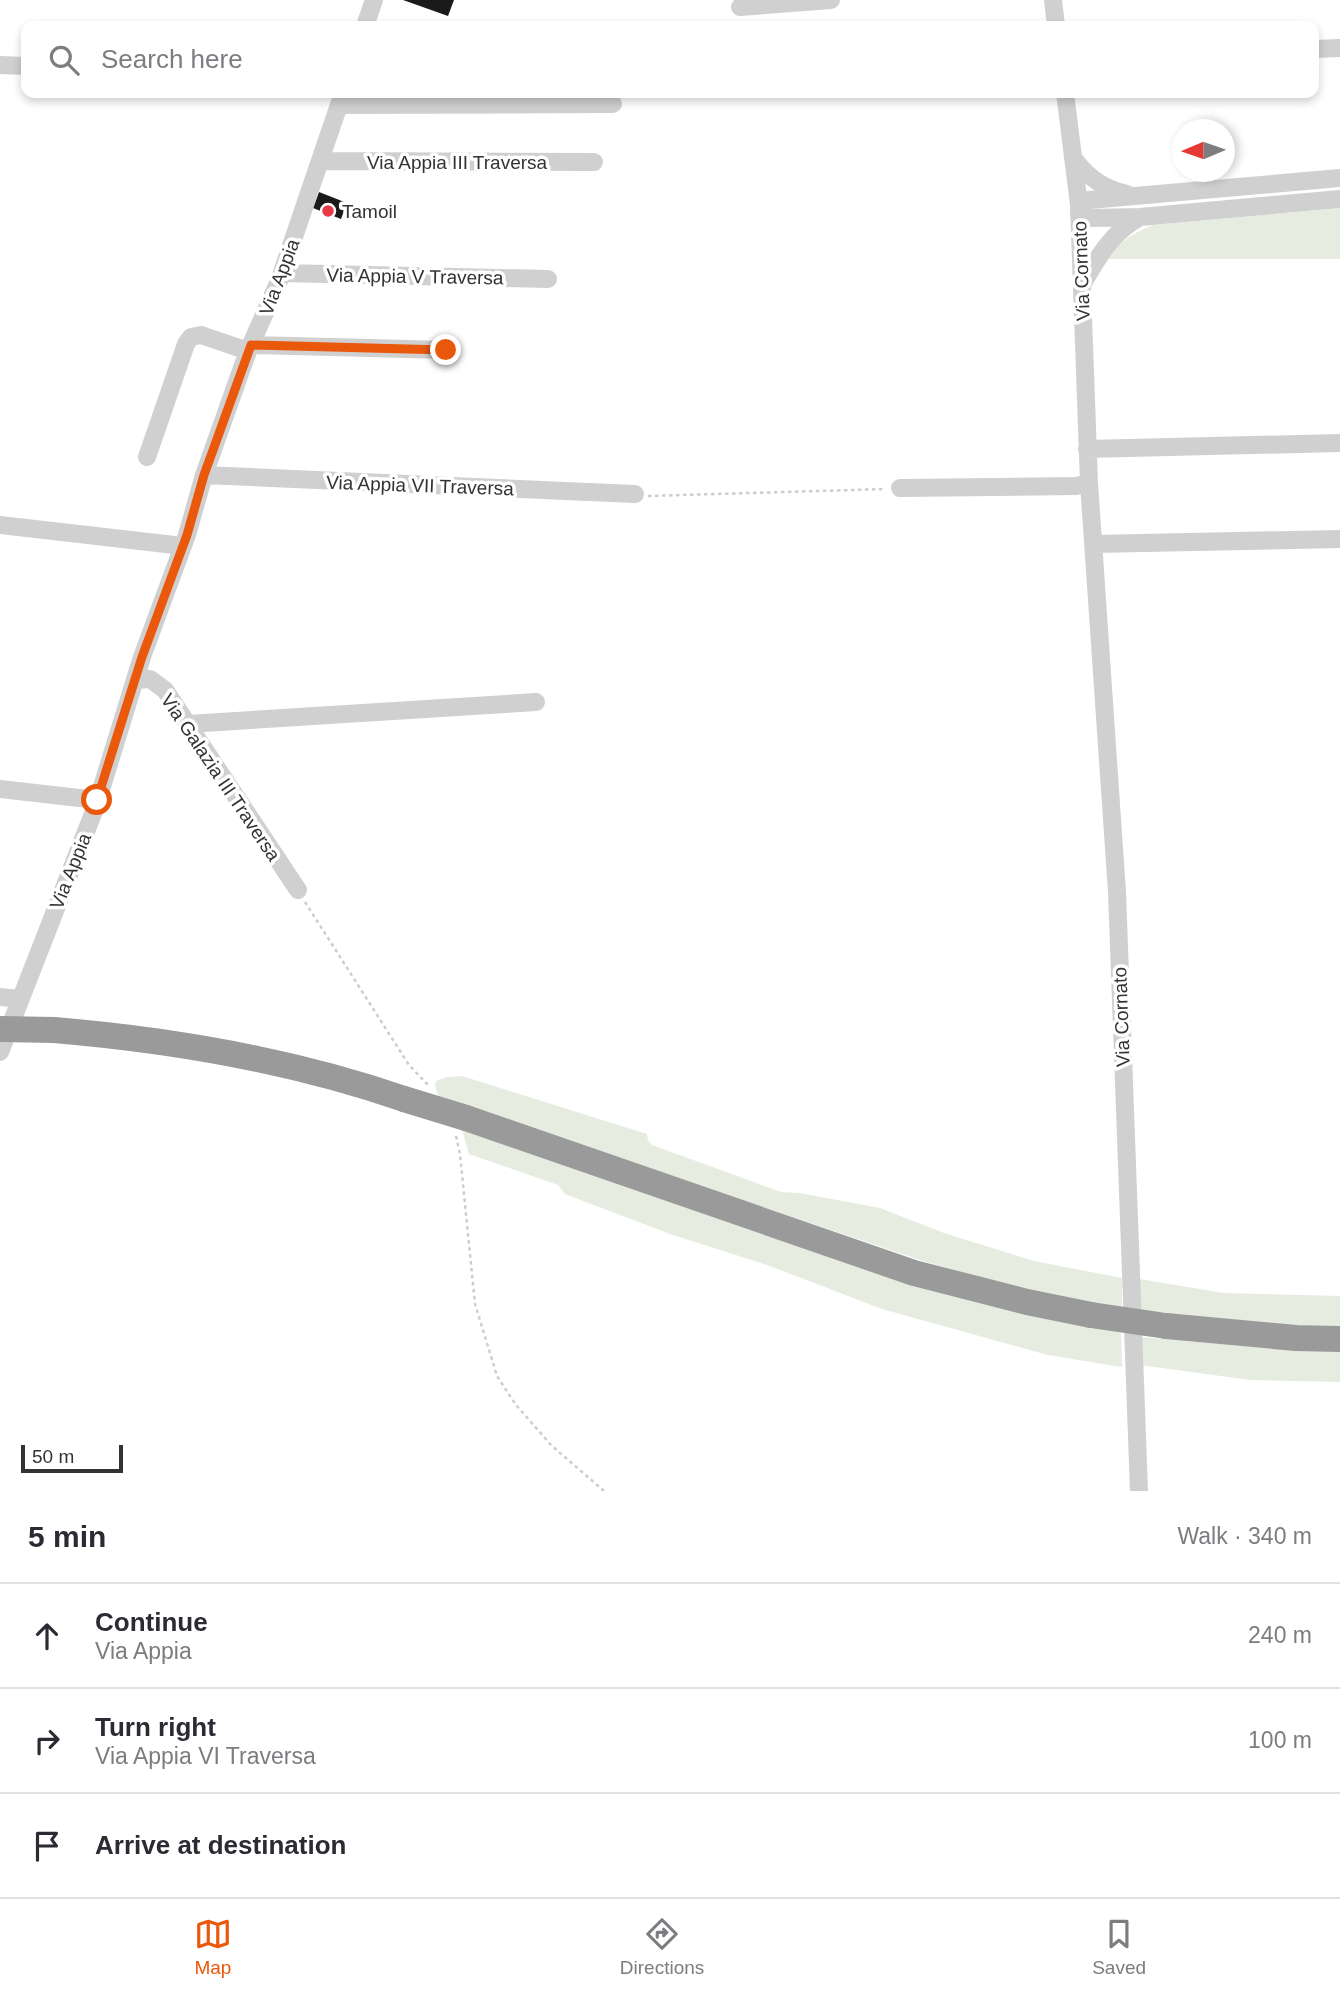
<!DOCTYPE html>
<meta charset="utf-8">
<style>
:root{--surface:#fff;--page:#f7f7f7;--text:#2b2b33;--muted:#7c7c81;--line:#e1e1e2;--accent:#ea580c}
body{margin:0;font-family:Arial,sans-serif;background:var(--page);color:var(--text)}
.compass{position:absolute;left:1172px;top:119px;width:63px;height:63px;border-radius:50%;background:var(--surface);box-shadow:0 4px 10px #0003;rotate:268deg}
.scale{position:absolute;left:21px;bottom:18px;width:102px;box-sizing:border-box;padding-left:7px;border:4px solid #333;border-top:0;font-size:19px;line-height:24px;white-space:nowrap;color:#333;-webkit-text-stroke:5px #fff;paint-order:stroke}
.stop{position:absolute;width:21px;height:21px;margin:-16px;border:5px solid #ea580c;border-radius:50%;background:#fff}
.stop.end{background:#ea580c;border-color:#fff;box-shadow:0 2px 7px #0008}
.list{margin:0;padding:0;list-style:none}
h2{display:flex;justify-content:space-between;align-items:center;height:91px;margin:0;padding:0 28px;font-size:30px}
h2 small{font-size:23px;font-weight:400;color:var(--muted)}
.list li{display:grid;grid-template-columns:46px 1fr auto;gap:21px;align-items:center;box-sizing:border-box;height:105px;padding:0 28px;border-top:2px solid var(--line)}
.list b{display:block;font-size:26px;white-space:nowrap}
.list p{margin:0;font-size:23px;white-space:nowrap;color:var(--muted)}
.list em{font-size:23px;font-style:normal;color:var(--muted)}
.icon{flex:none;width:38px;height:38px;fill:none;stroke:currentColor;stroke-width:2;stroke-linecap:round;stroke-linejoin:round}
.map{position:relative;flex:none;width:1340px;height:1491px;overflow:hidden}
.search{position:absolute;background:var(--surface);box-shadow:0 4px 10px #0003;left:21px;right:21px;top:21px;height:77px;display:flex;align-items:center;gap:18px;box-sizing:border-box;padding:0 24px;border-radius:14px;color:var(--muted);font-size:26px}
.sheet{height:406px;background:var(--surface)}
nav{display:flex;justify-content:space-around;align-items:center;box-sizing:border-box;height:98px;border-top:2px solid var(--line);background:var(--surface);font-size:19px;color:var(--muted)}
nav a{display:grid;justify-items:center;gap:4px}
nav .on{color:var(--accent)}
.map>svg:first-child{display:block}
.green{fill:#e6ecdf}
.building{fill:#1a1a1a}
.lines{fill:none;stroke-linecap:round;stroke-linejoin:round}
.path{stroke:#cdcdcd;stroke-width:2.5;stroke-dasharray:3.5 3.5;stroke-linecap:butt}
.minor{stroke:#d0d0d0;stroke-width:18}
.highway{stroke:#9a9a9a;stroke-width:26}
.highway-bridge{stroke:#9a9a9a;stroke-width:26}
.route{stroke:#ea580c;stroke-width:9}
.poi-dot{fill:#e63946;stroke:#fff;stroke-width:2.5}
.labels{text-anchor:middle;stroke-width:7;stroke-linejoin:round;paint-order:stroke}
.street-label{font-size:19px;fill:#333;stroke:#fff}
.poi-label{font-size:19px;fill:#333;stroke:#fff;text-anchor:start}
</style>
<div class="map">
<svg width="1340" height="1491" viewBox="0 0 1340 1491">
<rect width="100%" height="100%" fill="#fff"/>
<!-- green -->
<path class="green" d="M1340 208V259H1108C1122 240 1131 234 1153 225Z
M462 1076 647 1134 648 1140 652 1145 781 1192 799 1193 880 1208 944 1233 1034 1261 1122 1278V1308L1045 1295 923 1261 442 1099C437 1093 434 1089 436 1081L448 1077Z
M462 1129 1121 1331 1122 1367 1048 1355 882 1309 770 1266 670 1234 565 1194 558 1185 469 1154Z
M1139 1279 1224 1293 1340 1296V1326L1294 1325 1138 1310Z
M1140 1337 1278 1349 1340 1348V1382L1250 1380 1140 1365Z"/>
<!-- building -->
<path class="building" d="M403 0H454L448 16Z
M319 192 347 203 341 219 313 208Z"/>
<g class="lines">
<!-- path -->
<path class="path" d="M648 496 886 489
M305 902 409 1065 428 1085
M456 1136 460 1154 475 1304 497 1376 516 1405 552 1446 604 1491"/>
<!-- minor -->
<path class="minor" d="M1053 0 1056 26
M740 7 831 0
M365 26 374 0
M1314 49 1340 48
M0 65 26 66
M1065 93 1079 205 1089 483 1117 892 1139 1491
M339 105 613 104
M1075 160C1089 179 1105 189 1127 194
M320 161 594 162
M1079 205 1089 200 1340 178
M1079 215 1089 218 1140 217 1340 199
M282 273 548 279
M1082 285C1098 257 1112 232 1140 217
M251 345 446 350
M1087 449 1340 443
M147 457 186 344 191 337 201 335 248 351
M204 475 635 494
M900 488 1076 486 1089 483
M0 525 183 546
M1093 544 1340 539
M135 680 150 679 165 690 298 890
M188 724 536 702
M0 789 97 800
M0 997 20 999
M0 1052 96 806 142 657 187 535 204 475 248 351 279 281 343 93"/>
<!-- highway -->
<path class="highway" d="M54 1030C173 1040 291 1060 404 1099
M466 1118 914 1273 1027 1302 1091 1315
M1166 1326 1296 1338 1340 1339"/>
<!-- highway-bridge -->
<path class="highway-bridge" d="M0 1029 54 1030
M404 1099 466 1118
M1091 1315 1166 1326"/>
</g>
<g class="lines">
<!-- route -->
<path class="route" d="M97 800 142 657 187 535 204 475 251 345 446 350"/>
</g>
<!-- markers -->
<circle class="poi-dot" cx="328" cy="211" r="7"/>
<g class="labels">
<!-- street labels -->
<g class="street-label">
<text x="457" y="169">Via Appia III Traversa</text>
<text transform="translate(1081 271) rotate(-92)" y="7">Via Cornato</text>
<text transform="translate(415 276) rotate(1)" y="7">Via Appia V Traversa</text>
<text transform="translate(279 277) rotate(-69)" y="7">Via Appia</text>
<text transform="translate(420 485) rotate(2)" y="7">Via Appia VII Traversa</text>
<text transform="translate(221 777) rotate(56)" y="7">Via Galazia III Traversa</text>
<text transform="translate(70 871) rotate(-68)" y="7">Via Appia</text>
<text transform="translate(1121 1017) rotate(-92)" y="7">Via Cornato</text>
</g>
<!-- poi labels -->
<g class="poi-label">
<text x="342" y="218">Tamoil</text>
</g>
</g>
</svg>
<svg class="compass" viewBox="-18 -18 36 36"><path d="M0-13l5 13h-10z" fill="#e53935"/><path d="M0 13l5-13h-10z" fill="#7c7c81"/></svg>
<div class="scale">50 m</div>
<div class="stop" style="left:97px;top:800px"></div>
<div class="stop end" style="left:446px;top:350px"></div>
<div class="search"><svg class="icon" aria-label="search" viewBox="0 0 24 24"><circle cx="10" cy="10" r="6"/><path d="M15 15l6 6"/></svg>Search here</div>
</div>
<section class="sheet">
<h2>5 min<small>Walk · 340 m</small></h2>
<ul class="list">
<li><svg class="icon" aria-label="ahead" viewBox="0 0 24 24"><path d="M12 20V5M6 11l6-6 6 6"/></svg><div><b>Continue</b><p>Via Appia</p></div><em>240 m</em></li>
<li><svg class="icon" aria-label="right" viewBox="0 0 24 24"><path d="M7 20v-9h11M14 6l5 5-5 5"/></svg><div><b>Turn right</b><p>Via Appia VI Traversa</p></div><em>100 m</em></li>
<li><svg class="icon" aria-label="arrive" viewBox="0 0 24 24"><path d="M6 21V4h12l-3 4 3 4H6"/></svg><div><b>Arrive at destination</b></div></li>
</ul>
</section>
<nav>
<a class="on"><svg class="icon" aria-label="map" viewBox="0 0 24 24"><path d="M3 6l6-2 6 2 6-2v14l-6 2-6-2-6 2zM9 4v14M15 6v14"/></svg>Map</a>
<a><svg class="icon" aria-label="directions" viewBox="0 0 24 24"><path d="M12 3l9 9-9 9-9-9zM9 14v-3h6M13 9l2 2-2 2"/></svg>Directions</a>
<a><svg class="icon" aria-label="saved" viewBox="0 0 24 24"><path d="M7 4h10v16l-5-4-5 4z"/></svg>Saved</a>
</nav>
